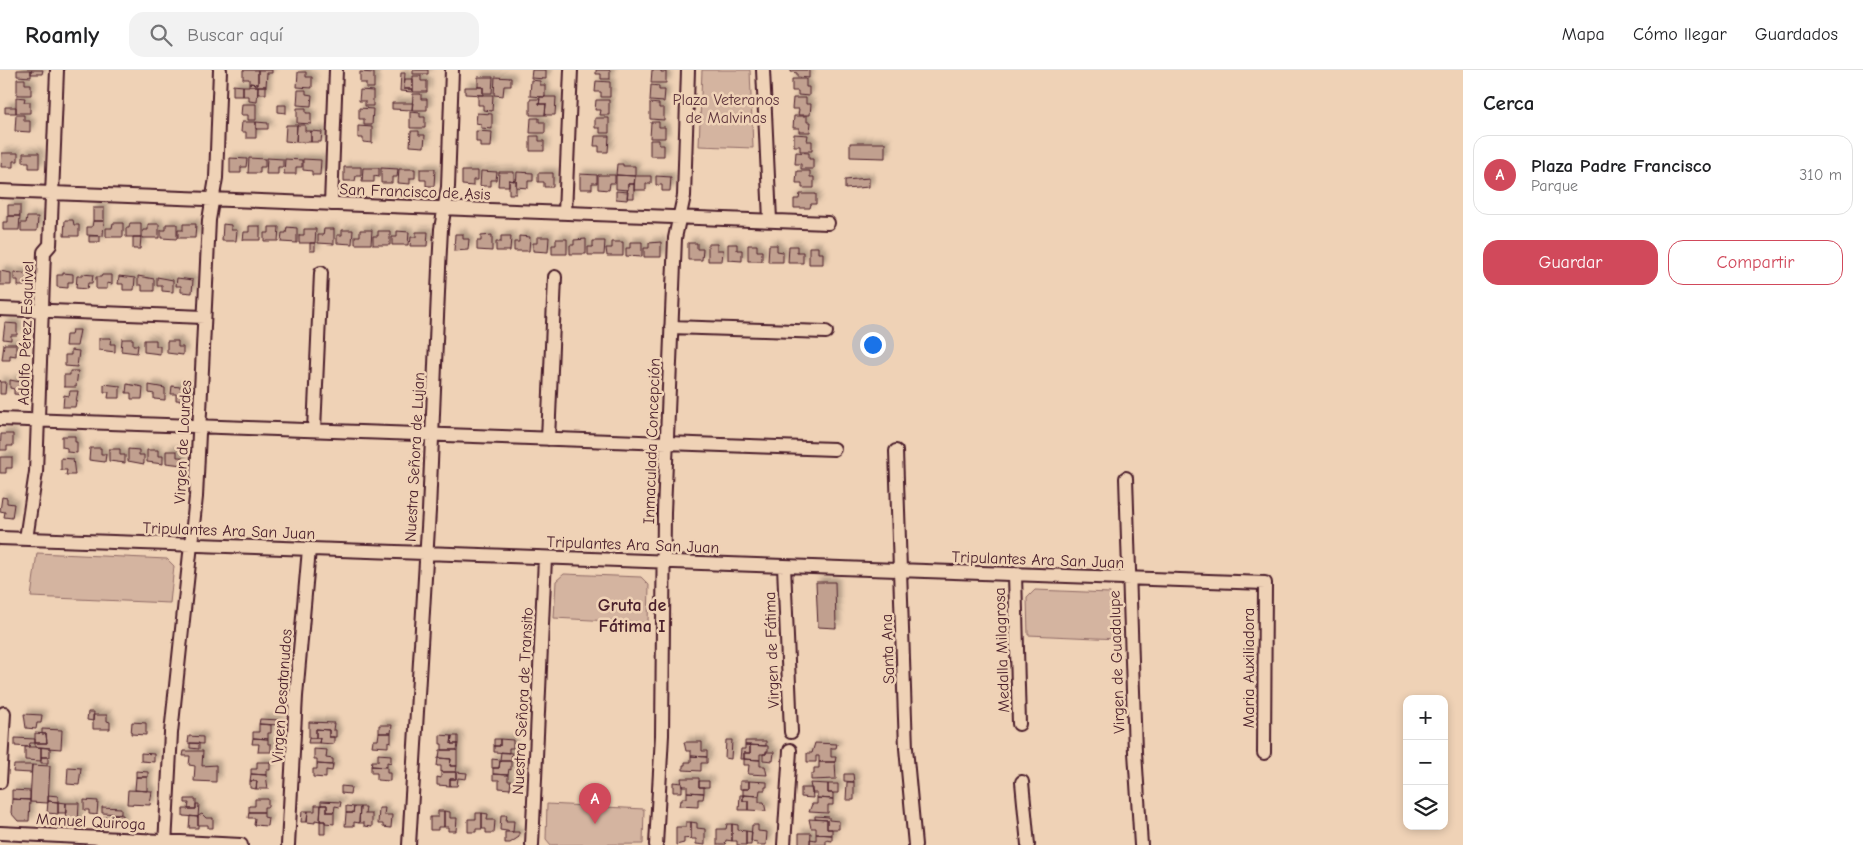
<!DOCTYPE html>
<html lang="es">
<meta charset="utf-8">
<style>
:root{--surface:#fff;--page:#f2f2f2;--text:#202124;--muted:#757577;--line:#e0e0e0;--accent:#d1495b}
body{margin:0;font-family:"Comic Neue",sans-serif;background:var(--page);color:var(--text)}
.controls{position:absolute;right:15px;bottom:15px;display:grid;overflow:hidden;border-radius:10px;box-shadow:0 2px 8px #0003}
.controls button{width:45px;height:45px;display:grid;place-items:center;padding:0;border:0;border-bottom:1px solid var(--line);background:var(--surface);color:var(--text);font:25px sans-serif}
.you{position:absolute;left:872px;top:274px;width:18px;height:18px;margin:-12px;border:4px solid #fff;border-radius:50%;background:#1a73e8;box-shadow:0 0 0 8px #1a73e833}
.badge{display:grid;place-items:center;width:32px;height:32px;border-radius:50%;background:var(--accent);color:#fff;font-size:16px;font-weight:700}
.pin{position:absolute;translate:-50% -41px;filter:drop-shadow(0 1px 2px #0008)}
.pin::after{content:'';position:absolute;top:26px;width:18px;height:15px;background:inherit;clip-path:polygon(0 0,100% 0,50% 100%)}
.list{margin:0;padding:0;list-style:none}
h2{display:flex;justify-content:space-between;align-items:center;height:65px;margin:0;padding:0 20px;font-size:21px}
h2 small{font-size:16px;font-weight:400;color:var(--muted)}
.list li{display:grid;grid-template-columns:32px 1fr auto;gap:15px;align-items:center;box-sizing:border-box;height:80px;margin:0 10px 10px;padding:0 10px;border:1px solid var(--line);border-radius:15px}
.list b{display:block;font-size:19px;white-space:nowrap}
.list p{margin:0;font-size:16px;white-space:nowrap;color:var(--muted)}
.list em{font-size:16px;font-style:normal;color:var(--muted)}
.actions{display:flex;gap:10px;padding:15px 20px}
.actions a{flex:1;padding:11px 0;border:1px solid var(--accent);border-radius:15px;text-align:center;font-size:18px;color:var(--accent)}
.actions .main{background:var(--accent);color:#fff}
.icon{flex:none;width:28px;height:28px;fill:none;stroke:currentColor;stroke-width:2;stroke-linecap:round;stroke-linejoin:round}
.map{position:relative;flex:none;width:1463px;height:775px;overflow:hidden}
header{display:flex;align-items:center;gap:30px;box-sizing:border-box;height:70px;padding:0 25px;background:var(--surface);border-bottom:1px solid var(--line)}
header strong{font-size:24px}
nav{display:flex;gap:28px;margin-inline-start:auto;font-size:18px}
.search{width:350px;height:45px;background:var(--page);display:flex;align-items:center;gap:12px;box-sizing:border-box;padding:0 18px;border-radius:15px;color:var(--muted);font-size:19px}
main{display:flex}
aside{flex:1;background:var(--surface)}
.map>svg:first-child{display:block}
.green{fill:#d4b4a0;stroke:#8f6a66}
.building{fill:#c1a08f;stroke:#4a1f2b;filter:url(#shadow)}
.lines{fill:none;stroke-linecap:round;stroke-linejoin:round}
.minor-casing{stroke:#4a1f2b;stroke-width:16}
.minor{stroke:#efd2b6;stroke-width:12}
.labels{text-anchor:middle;stroke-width:5;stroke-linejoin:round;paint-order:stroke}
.park-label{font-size:16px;fill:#5f353d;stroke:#efd2b6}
.street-label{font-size:16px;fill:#4a1f2b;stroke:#efd2b6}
.neighbourhood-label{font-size:18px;font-weight:bold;fill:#4a1f2b;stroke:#efd2b6}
</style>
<header>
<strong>Roamly</strong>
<div class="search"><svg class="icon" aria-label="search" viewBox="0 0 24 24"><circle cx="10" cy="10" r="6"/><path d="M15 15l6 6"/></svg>Buscar aquí</div>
<nav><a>Mapa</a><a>Cómo llegar</a><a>Guardados</a></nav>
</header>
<main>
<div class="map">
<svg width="1463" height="775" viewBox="0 0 1463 775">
<defs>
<filter id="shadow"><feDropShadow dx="4" dy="-4" stdDeviation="2.5" flood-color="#0004"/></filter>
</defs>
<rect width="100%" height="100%" fill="#efd2b6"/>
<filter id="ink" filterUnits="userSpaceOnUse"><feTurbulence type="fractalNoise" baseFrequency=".02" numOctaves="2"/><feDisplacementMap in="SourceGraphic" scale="10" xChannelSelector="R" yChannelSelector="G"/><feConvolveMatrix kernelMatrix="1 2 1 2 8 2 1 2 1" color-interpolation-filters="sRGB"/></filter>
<g filter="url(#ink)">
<!-- green -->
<path class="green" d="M702 0H750L753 78 699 76Z
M37 483 167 489 174 496 170 533 31 527Z
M564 504 641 507 649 515 648 553 554 548 556 511Z
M1035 520 1110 523 1118 531 1119 569 1028 565 1027 528Z
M547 734 644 739 643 774 551 775 546 769Z"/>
<!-- building -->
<path class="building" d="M17 0H31V7L17 6Z
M31 0H43L42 4H31Z
M243 0H258V14L249 13V9H243Z
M258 0H272V3H267L266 16H249V13L258 14Z
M413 0H428V4H413Z
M532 0H546V9L531 8Z
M596 0H610V9H601V4H596Z
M652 0H661V2H666V13H651Z
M791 0H809V8L797 7V3L791 2Z
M298 2H306V7H312V18L297 17Z
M360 2 374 3V18H366V13H360Z
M401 3H405L404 19H413V22L400 21Z
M413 6H421V11H427V22H413Z
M478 7H493L492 23H483V17H478Z
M495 7 511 8V16H504L503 26 494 25Z
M17 9H25V14H31V25H17Z
M405 9H413V19H404Z
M792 9H806V17H809V26L798 25V21H792Z
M531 10 540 11V15H545V27L530 26Z
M596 11 610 12V27H601V22H595Z
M233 15 243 16V26H233Z
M651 15 659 16V20H665L664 32 650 31Z
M243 16H258L257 32 249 31V26H243Z
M258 16H266V24H258Z
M465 17H483V25L465 24Z
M298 20H306V24L312 25 311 36 297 35Z
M360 20 373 21V36H365V31H359Z
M413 24H421V29H427V40H412Z
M478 25H493L492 41 483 40V35H478Z
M16 27 25 28 24 32H30V43H16Z
M540 27H556L555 45H545L546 34H539Z
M793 28H806V34H811L810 45H798L799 39H792Z
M530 29H540L539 34H546L545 45H530Z
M596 30H609V45H600L601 40H595Z
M392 33H413L412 40 392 39Z
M650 33 659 34V38H664V50L650 49Z
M242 34H256V50H248V45H241Z
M278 35H286V43L278 42Z
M5 37H16V43H5Z
M297 38H306V43H311V54L297 53Z
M359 38 373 39 372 55H364V49H359Z
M410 42 420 43V47H425V58H410Z
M477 43 492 44V59L481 58V54L476 53Z
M16 45H24V51H30V62L15 61Z
M794 46H807V52H811L810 62H799V58H793Z
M531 48H539V52H545V63H530Z
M595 48H609V63H600V58H595Z
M242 52H256V68H246V62H241Z
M256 52 268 53V59H256Z
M651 52H659V57H665V68H650Z
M286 55H297L296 72 285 71Z
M297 55H305V61H311V72H296Z
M358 56 372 57V73L363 72V68H358Z
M311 61 322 62 321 72H311Z
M411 61H419V65H425L424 77 410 76Z
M476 61 492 62 491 77H480V72H476Z
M794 64 808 65 807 71H812V81H800V76H794Z
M530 66H539V71H544V81H530Z
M595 66H609L608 82H599V76H594Z
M650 70H659V75H664V86H650Z
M850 73H885V88L850 87Z
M796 82 809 83V89H813V99H801V94H795Z
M2 83H18V91H13V97H1Z
M23 83H39V98H29V92H23Z
M230 88 247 89 246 97H241V103H230Z
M249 88 265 89V97H260V103H248Z
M267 88 283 89V97H278V104H266Z
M285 89 302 90V97H296V104H284Z
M303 89 321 90 320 105H312V101L303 100Z
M617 94H623V96H635V106L616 105Z
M344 97H361V106H356L355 111H344Z
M363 98H379V107L374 106V112H362Z
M381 98 398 99 397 107H392V113H381Z
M399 99H415V108H410V114L398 113Z
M420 99H435L434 116H426V110H420Z
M462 101H478V110H473V116L462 115Z
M481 101 497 102 496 110H491V116H480Z
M797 101H810V107H814V118H802V113H796Z
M499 102H514V111L509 110V116H498Z
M517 102 533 103V111H528V118L516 117Z
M538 103H553V117H544V112H538Z
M580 104 597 105V113H592V119H580Z
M598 105H615V113H610L609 120 598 119Z
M616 105 635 106 634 114H628V120L616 119Z
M635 106H651V114H646V120H634Z
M656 106 671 107 670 121H662V115H656Z
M869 108V117L845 119V110Z
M509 110 516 111V124H509Z
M628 114H634V128H627Z
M616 121 628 122 627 130 616 129Z
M800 124H816V134H811L810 138H794V129H799Z
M8 135H20V146H8Z
M93 138H104V151H93Z
M8 146H20L19 160H3V152H8Z
M27 147H38L37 161H21V153H26Z
M65 150H73L74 155H79V166H64Z
M93 151H104L103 166 87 165V157H92Z
M113 153H123V167H106V158H112Z
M130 153H141V167H126V158H129Z
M148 154H159V168H142L143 160H148Z
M166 154H177V169L161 168V160H166Z
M183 154H196L195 168H178V160H183Z
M223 154 231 155V160H237L236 171H222Z
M249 156H260V170H243L244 162H249Z
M269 157H279L278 171H264V163H269Z
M287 157 297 158V173L281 172 282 163H286Z
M304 159H316L315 173H299V165H304Z
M324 159H334V174L318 173V165H323Z
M342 160H353L352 174 337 173V165H342Z
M360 160H372L371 174H355V166H360Z
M378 161H390V175H373V166H378Z
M397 161 409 162 408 175H392V167H397Z
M416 162H428L427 176H410L411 167H416Z
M455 164H463V169H469L468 180 454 181Z
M492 165V181L477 180V171H481V166Z
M89 166H100V172H89Z
M501 166H511L510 181H496V172H501Z
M519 166 530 167 529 181H514V172H519Z
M133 167H141L140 179H133Z
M537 167H549L548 182 533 181V173H537Z
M556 169H567V184H552V175H556Z
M586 169V184H570V175H574V170Z
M593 171H605L604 185H588V177H593Z
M612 172H623V186H607L606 178H612Z
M630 172H642V187L626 186V178H630Z
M661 172V187H644V178H649V173Z
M310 173H315V181H310Z
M688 173H697V179H703L702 190H688Z
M708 174H717V180H723L722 191H708Z
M728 174H737V180H742V191L728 190Z
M748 175H757V181H762V191H748Z
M769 175H777V181L783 182V192H768Z
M789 176H797V182H803V193H788Z
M809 177H818V183H823V194H809Z
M0 201 11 203V215H0Z
M14 202 30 204 29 216H18V210H14Z
M63 203 73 204V212H68V218L57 217V205H63Z
M82 204 93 205 92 213H88L87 219 76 218 77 206H82Z
M102 205H112V214L107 213V219H96V207H101Z
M119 206 135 208 134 220H123V214H118Z
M138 206 154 209V221H142V215H138Z
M157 207 173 210V222L162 221V216H157Z
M177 208 193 210 192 223 181 222V216H176Z
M5 253 17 254V265H11V270L3 269Z
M72 260H80L77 276H65L66 265H71Z
M99 268H111L110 274H115V282L99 280Z
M122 269H133V275H138L137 283 121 281Z
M144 270H156V276H160V284L144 282Z
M167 271H178V277H183V285L167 283Z
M4 274H16V286L10 285V290H2Z
M71 280 79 281 77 297 65 296V285H71Z
M70 301H78L76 317H64V305H70Z
M0 310V312H6L5 324H0Z
M10 310 26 313V325L14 324V319L10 318Z
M104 314 120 316V328H108L109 322H104Z
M127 314 143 317 142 329H131V323H126Z
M149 315 165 318V330L154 329V324L149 323Z
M172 316 188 318 187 331 176 330V324H171Z
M70 321H78L75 337H63L64 325 69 326Z
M1 364H13V376H7V380H0Z
M62 366H75V372H77V383L67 382V378L62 377Z
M90 378H101V384H106L105 392 89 390Z
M109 379H120V385H125V393L109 391Z
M128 379 139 380V385H144V394L128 391Z
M147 380H158V386H163V394L147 392Z
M166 381H177V387H182V395L166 393Z
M0 387H12V398H6V403H0Z
M61 388 73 389 75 405H66L67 400H61Z
M2 427 7 428V433L14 434 12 448 4 447 5 442 0 441Z
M816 512H835L836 558 818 557Z
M88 642H94L93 651 87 650Z
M24 644 42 645 41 653H37L36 659 26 658Z
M93 645H107V651L110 652V659H93Z
M260 649 280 650V655L259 654Z
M132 652 146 653V665L131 664Z
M309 652 334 653 333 660H336V667H329V660L316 659V668H309Z
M259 654 271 655V663H268V669L253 668V662H259Z
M379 655H392L391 663H379Z
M42 659 62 660 61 679 35 677V673H47L46 664H42Z
M316 659 329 660V667H334V674L319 673 320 668H316Z
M35 663 46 664 47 673H35Z
M379 663H391V672L388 671V677L372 676 373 670H378Z
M440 665 452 666 451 674H458L457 680H442V674H440Z
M189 666 203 667V674L188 673Z
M452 666H458V674H451Z
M15 668 35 669V673H30L29 677 15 676Z
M253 668 268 669V674H271V682H258L259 674H252Z
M309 668H320L319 673H308Z
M494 669H500V676H494Z
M500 669 513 670V678H509V683L494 682V676H500Z
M726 670H732L731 689 725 688Z
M745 671H766V676L745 675Z
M684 672H702V681H707V687L691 686V681H686Z
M190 673H199V679L190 678Z
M815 673 837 674 836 678H831V687H836L835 692H819V686H816V692H807V683H812Z
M745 675H750V683H744V689H740L741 679H745Z
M750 675 768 676V681H766V684H760V690L744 689V683H750Z
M25 677H41V691L25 690Z
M41 677 50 678V687H41Z
M314 679 327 680 326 688 333 689V695L317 694V689H314Z
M440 680H457V696H450L451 689 439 688Z
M184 681H203L202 696 216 695V712L194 711 195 696 189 695 190 686H183Z
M501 682 512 683 511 691H500L499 698H492V689L500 690Z
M766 682H774L773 691 763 690V684H766Z
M141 683 154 684V692L141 691Z
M378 684 391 685V693L387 692V697L371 696 372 691H378Z
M691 686 707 687V693H701V701L683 700V695H685V692H691Z
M41 687H48V693H41Z
M438 688 451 689 450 696H457L456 702H441V696H437Z
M744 689 760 690V696H765L767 705 748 704 749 695H744Z
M500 691H511V700L509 699 508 705 493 704V698H499Z
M257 692H270V700H266V705L251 704V699H257Z
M819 692H835L836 709 811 710V704H814V698H819Z
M317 694 333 695 332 701 326 700V708L313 707V699H317Z
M14 695H32L31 703 13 702Z
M32 695 50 696 48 733 30 732Z
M371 696 387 697V703H390V711L377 710V703H371Z
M68 697 81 698 79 715 67 714Z
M136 701 148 702V707H136Z
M441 702H456V709H450V716L437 715V707L441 708Z
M456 702 467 703 466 709 458 708 457 716H450V709H456Z
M251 704 266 705 268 719H256L257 711H250Z
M493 704 508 705V711H511L510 719 499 718V710H493Z
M844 704H853L854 712 844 711Z
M136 707H147V721L135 720Z
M681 708H699V717H704V723L687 722V716H682Z
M250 711H257L256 719 250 718Z
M699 711H709V717H699Z
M740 711H749V719H740Z
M749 711 767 712V717H765V720H760L759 726 743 725V719H749Z
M673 712 682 713V722H673Z
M847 712H854V730H846Z
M810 713 828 714V723H833V729L817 728V723H812Z
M828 714H838V723H828Z
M341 716 351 717 350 724 341 723Z
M801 718H812L813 728 801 727Z
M12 720 30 721V730L12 729Z
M128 720 152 721 150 735 127 734Z
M687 722 704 723 703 729H698V737L679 736 680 731H682V728H687Z
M48 725 58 726V732L48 731Z
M740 725H743V731H748V740H739Z
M743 725 759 726V732H764L766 741 748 740V731H743Z
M817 728 833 729V735H828V743L809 742 812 734H817Z
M12 729 30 730 29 751H18L11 743Z
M185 729H196V739H188L189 733H185Z
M255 729H268V737H264V742H249V736H255Z
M84 730 98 731 97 745 89 744V740H84Z
M48 731 58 732V744L47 743Z
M321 731 341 732 340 737 335 736 334 742H327V735H321Z
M58 732 66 733V743H58Z
M66 733H79L78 754 65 753Z
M196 734H199L198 747 183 746V739H196Z
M315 735H321L320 751 315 750V753L307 752 308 741H315Z
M321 735H327V742H334V754L325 753V751H320Z
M346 736 354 737 353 743H346Z
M102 737 121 738V744L102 743Z
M354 737H360L359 753 354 752V756H345L346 743H353Z
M360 737H366L365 744H372V757L364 756V753H359Z
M379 738H385L384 745H392L391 758 383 757V754H378Z
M302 741H308L307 752H301Z
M438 741H444V757H438V760H430V747H438Z
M444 741 450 742V748H457L456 761H448V757H444Z
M249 742H264V747L268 748 267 756 254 755 255 748H248Z
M476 743H482V759H476V762H468V749H476Z
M482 743 488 744 487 750H495L494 763H486V759H482Z
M114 744 123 745V754H114Z
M202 744 206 748H213V758H208V755H198V746Z
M501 745H507L506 751H514L513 762 500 760Z
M190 746 198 747V758H189Z
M815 746 829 747V750L839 751V759H827V750L815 749Z
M103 747H114L113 754H103Z
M809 749 827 750V759H832V765L816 764V758H811Z
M320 751H325V764H320Z
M686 752H691V769L684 768V773L676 775V757H686Z
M691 752 697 753V758L705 759V775L696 774V769H691Z
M727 754H732V771L726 770 725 775H717V759H726Z
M732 754 738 755V760L746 761V775H737V771H732Z
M752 755H758V761L767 762 766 775H757V772L751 771Z
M746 761 752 762 751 775H746Z
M505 762H519V767L510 773H505Z
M799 763H811L810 775H799Z
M816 764 832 765V771L826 770V775H810V769L816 770Z"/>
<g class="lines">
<defs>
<path id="minor" d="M763 0 770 150
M0 121 828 153
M331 134 336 0
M565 143 571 0
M0 239 204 247
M671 257 826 262
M0 349 834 379
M314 360 321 203
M548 369 555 207
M896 381 906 678 915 775
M1126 408 1135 682 1141 775
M0 468 1265 513 1264 683
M26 469 36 402 44 182 50 175 57 0
M784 496 791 662
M1015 504 1019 654
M0 712 4 643
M1022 712 1028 775
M0 763 241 775
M165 775 171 663 196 427 209 150 216 108 220 0
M288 775 296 626 309 479
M409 775 429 441 439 198 441 159 448 117 452 0
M532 775 545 488
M656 775 662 665 664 442 675 168 684 126 688 0
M784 775 790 680"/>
</defs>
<!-- minor casing -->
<use href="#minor" class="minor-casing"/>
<!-- minor -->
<use href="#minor" class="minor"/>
</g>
</g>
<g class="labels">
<!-- park labels -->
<g class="park-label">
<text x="726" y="35">Plaza Veteranos<tspan x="726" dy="18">de Malvinas</tspan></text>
</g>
<!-- street labels -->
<g class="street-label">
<text transform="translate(415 121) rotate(2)" y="6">San Francisco de Asis</text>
<text transform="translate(25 263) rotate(-88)" y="6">Adolfo Pérez Esquivel</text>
<text transform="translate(651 371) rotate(-88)" y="6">Inmaculada Concepción</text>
<text transform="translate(182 372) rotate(-87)" y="6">Virgen de Lourdes</text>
<text transform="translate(414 387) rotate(-87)" y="6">Nuestra Señora de Lujan</text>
<text transform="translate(229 460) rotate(2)" y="6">Tripulantes Ara San Juan</text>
<text transform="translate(633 474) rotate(2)" y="6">Tripulantes Ara San Juan</text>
<text transform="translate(1038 489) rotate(2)" y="6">Tripulantes Ara San Juan</text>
<text transform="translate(887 579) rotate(-92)" y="6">Santa Ana</text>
<text transform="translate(771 580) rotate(-92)" y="6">Virgen de Fátima</text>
<text transform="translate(1001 580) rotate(-92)" y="6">Medalla Milagrosa</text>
<text transform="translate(1116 592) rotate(-92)" y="6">Virgen de Guadalupe</text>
<text transform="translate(1248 598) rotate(-90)" y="6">Maria Auxiliadora</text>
<text transform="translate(281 626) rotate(-86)" y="6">Virgen Desatanudos</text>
<text transform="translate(522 631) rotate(-87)" y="6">Nuestra Señora de Transito</text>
<text transform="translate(91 751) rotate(3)" y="6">Manuel Quiroga</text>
</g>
<!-- neighbourhood labels -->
<g class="neighbourhood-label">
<text x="632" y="541">Gruta de<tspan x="632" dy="21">Fátima I</tspan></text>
</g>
</g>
</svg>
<div class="controls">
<button>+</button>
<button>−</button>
<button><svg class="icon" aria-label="layers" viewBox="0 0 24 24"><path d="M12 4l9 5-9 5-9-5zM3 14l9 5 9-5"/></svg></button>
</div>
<div class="you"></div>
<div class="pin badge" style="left:595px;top:754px">A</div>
</div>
<aside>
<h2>Cerca<small></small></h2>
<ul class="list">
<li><span class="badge">A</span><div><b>Plaza Padre Francisco</b><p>Parque</p></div><em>310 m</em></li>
</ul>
<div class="actions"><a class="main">Guardar</a><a>Compartir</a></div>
</aside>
</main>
